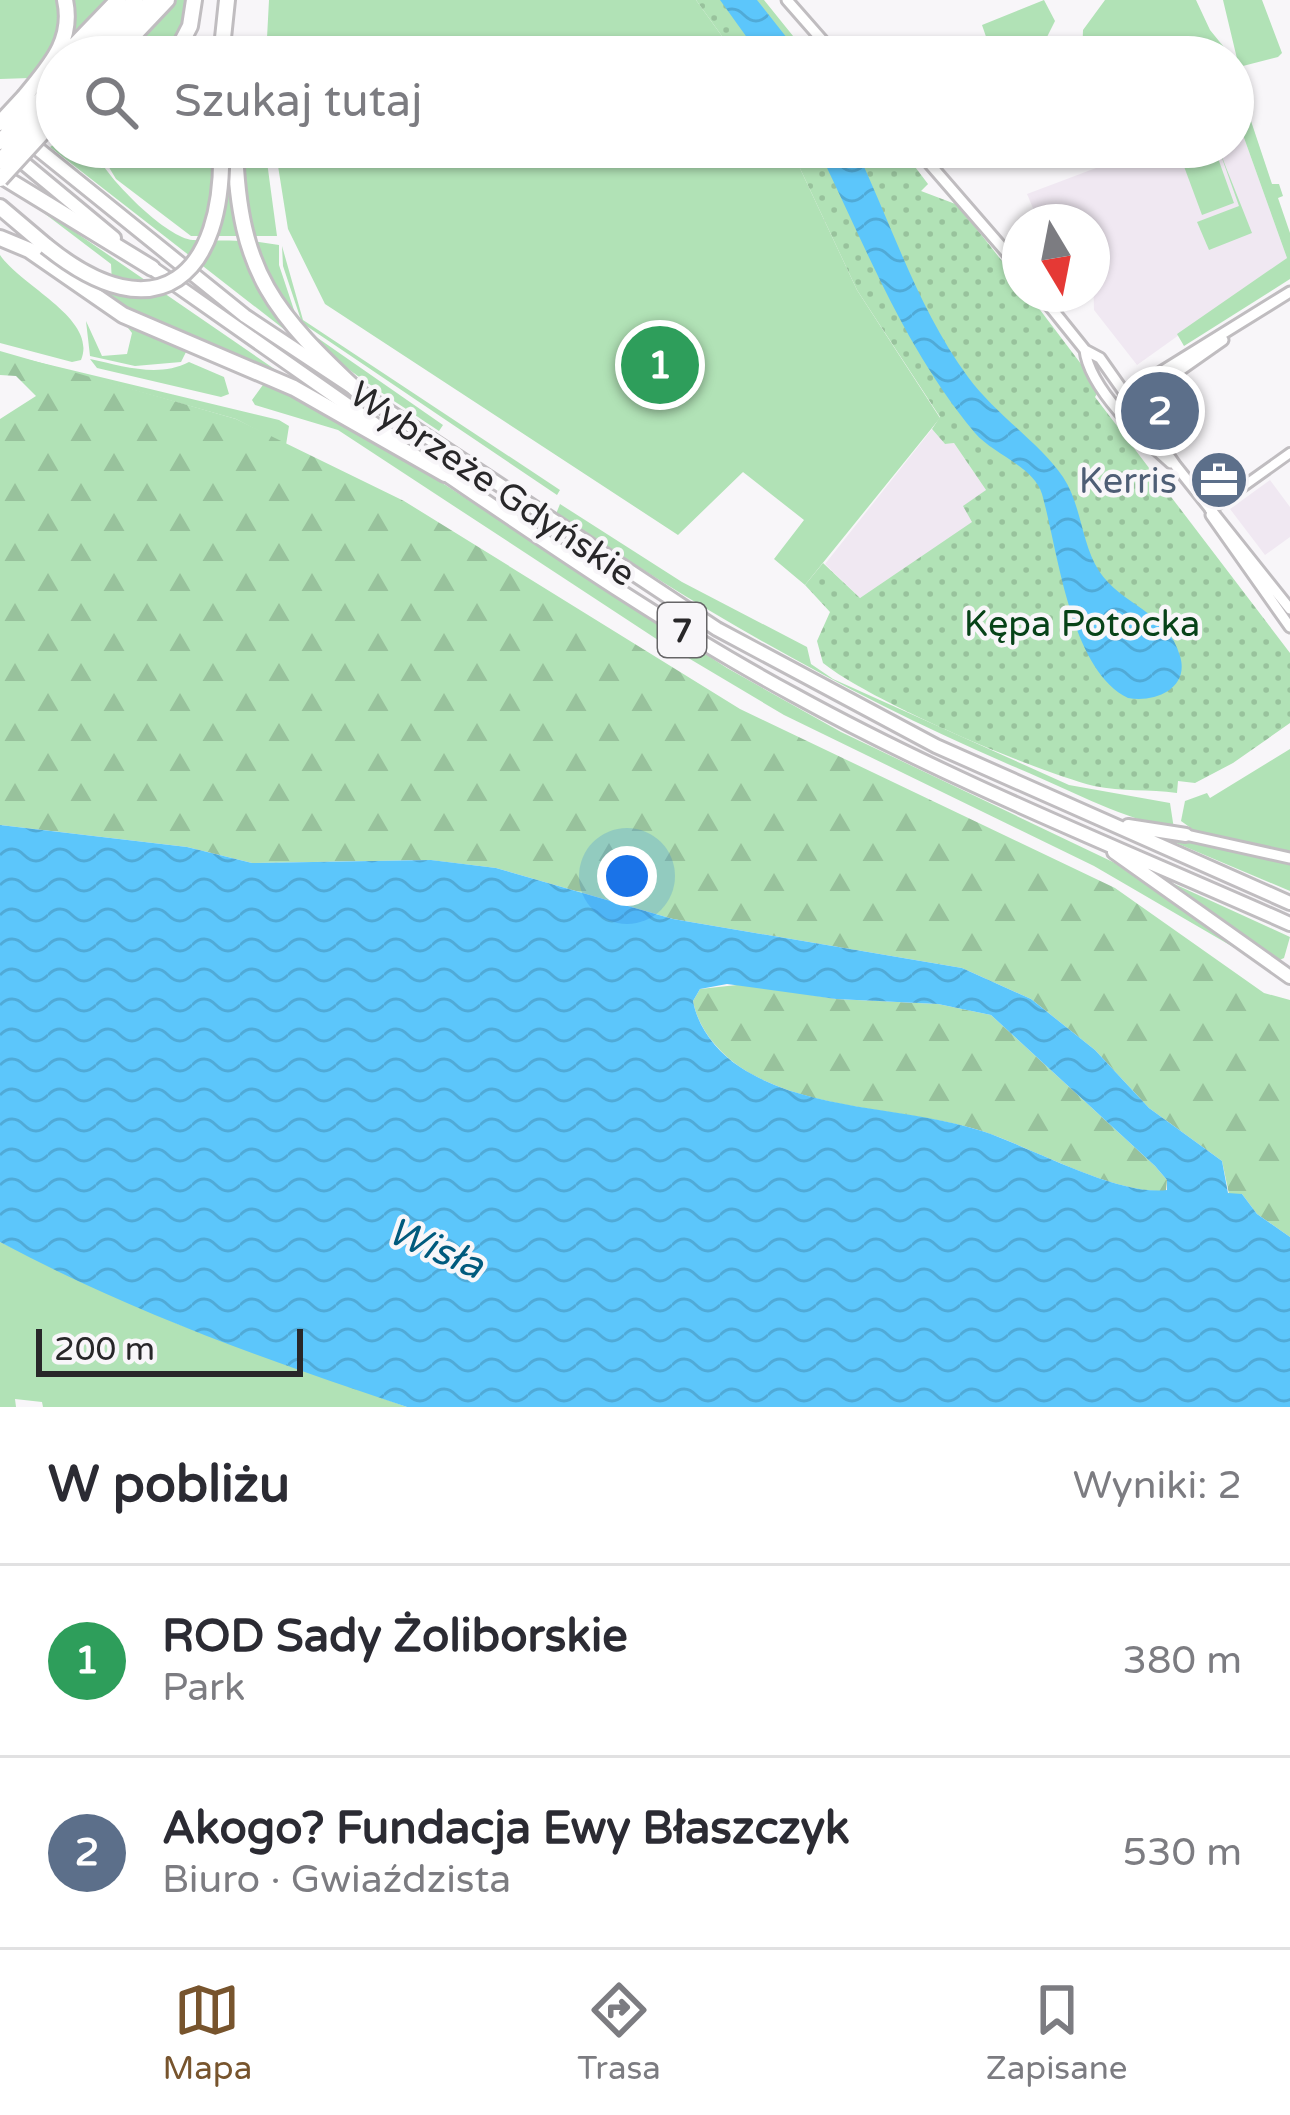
<!DOCTYPE html>
<html lang="pl">
<meta charset="utf-8">
<style>
:root{--surface:#fff;--page:#f2f2f3;--text:#2b2b33;--muted:#7c7c81;--line:#e1e1e2;--accent:#77542d}
body{margin:0;font-family:"Varela Round",sans-serif;background:var(--page);color:var(--text)}
.compass{position:absolute;left:1002px;top:204px;width:108px;height:108px;border-radius:50%;background:var(--surface);box-shadow:0 3px 9px #0004;rotate:170deg}
.scale{position:absolute;left:36px;bottom:30px;width:267px;box-sizing:border-box;padding-left:12px;border:6px solid #282729;border-top:0;font-size:33px;line-height:42px;white-space:nowrap;color:#282729;-webkit-text-stroke:9px #f8f6f9;paint-order:stroke}
.you{position:absolute;left:627px;top:876px;width:42px;height:42px;margin:-30px;border:9px solid #fff;border-radius:50%;background:#1a73e8;box-shadow:0 0 0 18px #1a73e833}
.badge{display:grid;place-items:center;width:78px;height:78px;border-radius:50%;background:var(--accent);color:#fff;font-size:39px;font-weight:700}
.pin{position:absolute;translate:-50% -50%;border:6px solid #fff;box-shadow:0 3px 12px #0006}
.list{margin:0;padding:0;list-style:none}
h2{display:flex;justify-content:space-between;align-items:center;height:156px;margin:0;padding:0 48px;font-size:51px}
h2 small{font-size:39px;font-weight:400;color:var(--muted)}
.list li{display:grid;grid-template-columns:78px 1fr auto;gap:36px;align-items:center;box-sizing:border-box;height:192px;padding:0 48px;border-top:3px solid var(--line)}
.list b{display:block;font-size:45px;white-space:nowrap}
.list p{margin:0;font-size:39px;white-space:nowrap;color:var(--muted)}
.list em{font-size:39px;font-style:normal;color:var(--muted)}
.icon{flex:none;width:66px;height:66px;fill:none;stroke:currentColor;stroke-width:2;stroke-linecap:round;stroke-linejoin:round}
.map{position:relative;flex:none;width:1290px;height:1407px;overflow:hidden}
.search{position:absolute;background:var(--surface);box-shadow:0 3px 9px #0004;left:36px;right:36px;top:36px;height:132px;display:flex;align-items:center;gap:30px;box-sizing:border-box;padding:0 42px;border-radius:66px;color:var(--muted);font-size:45px}
.sheet{height:540px;background:var(--surface)}
nav{display:flex;justify-content:space-around;align-items:center;box-sizing:border-box;height:168px;border-top:3px solid var(--line);background:var(--surface);font-size:33px;color:var(--muted)}
nav a{display:grid;justify-items:center;gap:6px}
nav .on{color:var(--accent)}
.map>svg:first-child{display:block}
.built{fill:#f0e8f2}
.green{fill:#b1e2b6}
.forest{fill:url(#forest-firs)}
.park{fill:url(#park-dots)}
.water{fill:url(#water-waves);fill-rule:evenodd}
.lines{fill:none;stroke-linecap:round;stroke-linejoin:round}
.minor-casing{stroke:#c0bdc0;stroke-width:14}
.tertiary-casing{stroke:#c0bdc0;stroke-width:15}
.primary-casing{stroke:#c0bdc0;stroke-width:18}
.trunk-casing{stroke:#c0bdc0;stroke-width:18}
.motorway-casing{stroke:#c0bdc0;stroke-width:20}
.minor{stroke:#fff;stroke-width:8}
.tertiary{stroke:#fff;stroke-width:9}
.primary{stroke:#fff;stroke-width:12}
.trunk{stroke:#fff;stroke-width:12}
.motorway{stroke:#fff;stroke-width:14}
.motorway-bridge-casing{stroke:#c0bdc0;stroke-width:20;stroke-linecap:butt}
.motorway-bridge{stroke:#fff;stroke-width:14}
.labels{text-anchor:middle;stroke-width:9;stroke-linejoin:round;paint-order:stroke}
.shield{fill:#f8f6f9;stroke:#666567;stroke-width:3}
.shield-label{font-size:33px;font-weight:bold;fill:#282729}
.service-label{font-size:36px;fill:#4e5e75;stroke:#f8f6f9;text-anchor:end}
.street-label{font-size:36px;fill:#282729;stroke:#f8f6f9}
.park-label{font-size:36px;fill:#074318;stroke:#f8f6f9}
.water-label{font-size:39px;font-style:italic;fill:#005a7d;stroke:#f8f6f9}
</style>
<div class="map">
<svg width="1290" height="1407" viewBox="0 0 1290 1407">
<defs>
<pattern id="forest-firs" width="22" height="20" patternUnits="userSpaceOnUse" patternTransform="scale(3)"><rect width="22" height="20" fill="#b1e2b6"/><path d="M5 1l3.5 6h-7zM16 11l3.5 6h-7z" fill="#98c29c"/></pattern>
<pattern id="park-dots" width="8" height="8" patternUnits="userSpaceOnUse" patternTransform="scale(3)"><rect width="8" height="8" fill="#b1e2b6"/><path d="M2 2h.1M6 6h.1" fill="none" stroke="#98c29c" stroke-width="1.8" stroke-linecap="round"/></pattern>
<pattern id="water-waves" width="16" height="10" patternUnits="userSpaceOnUse" patternTransform="scale(3)"><rect width="16" height="10" fill="#5cc6fb"/><path d="M0 5q4-4 8 0t8 0" fill="none" stroke="#50aad7"/></pattern>
</defs>
<rect width="100%" height="100%" fill="#f8f6f9"/>
<!-- built -->
<path class="built" d="M1233 107 1287 258 1137 365 1094 310 1092 222H1056L1049 208 1035 213 1027 194 1096 168 1093 147H1233Z
M932 429 945 444 954 443 986 490 973 522 860 598 825 564Z
M1270 480 1290 507V537L1265 555 1230 509Z"/>
<!-- green -->
<path class="green" d="M0 0H111L69 43 73 24 30 78 0 79Z
M177 0H188L184 24 165 57H122Z
M269 0H696L737 57H266Z
M1044 0 1055 21 1039 53 993 57 982 25Z
M1105 0H1196L1210 30 1232 57H1082L1083 30Z
M1223 0H1262L1282 53 1278 57 1239 67Z
M1233 67 1272 184H1279L1283 196 1278 198 1290 233V279L1184 346 1177 334 1287 258 1233 107Z
M56 143 89 166 101 162C114 184 167 238 193 240 209 241 225 240 241 241L263 296 294 337 50 147Z
M115 147H265L277 236H191L116 179 104 159Z
M275 147H790L857 290 940 418 805 585 774 559 804 520 743 472 678 535 325 304 288 229Z
M1197 147H1214L1234 203 1202 215 1179 153Z
M1218 147 1252 233 1209 250 1197 222 1239 206Z
M11 188 292 381 125 312 95 290 112 283 111 264Z
M253 241 279 245V265L299 325 443 425 439 431C362 378 280 336 253 241Z
M282 246 303 320 560 490 557 495 302 323 283 266Z
M0 255C22 287 98 319 81 360L72 362 0 343Z
M121 319 187 350 181 362 135 366 90 356 86 321 102 356 127 354 132 333Z
M13 356 279 420 289 426 286 445 236 419Z
M90 359C123 366 158 378 189 362L224 377 229 394 221 397 97 368Z
M265 382 430 475 727 668 841 732 1115 863 1240 951 1094 866 784 715 658 640 338 430 255 405 252 400Z
M560 504 682 582 807 647 811 664 833 679 1069 785 1170 803 1174 829C1123 818 1077 794 1029 773 858 701 711 616 556 514Z
M1290 749V851L1195 831 1181 821 1185 801 1207 793 1210 798Z
M1162 837 1290 862V891Z
M1159 877 1290 937 1284 958 1275 962Z
M0 1242 178 1324 407 1407H43L42 1402 15 1399 16 1407H0Z"/>
<!-- forest -->
<path class="forest" d="M0 351 236 419 404 501 740 709 1115 888 1264 993 1290 1000V1237L1257 1214 1242 1194H1229L1222 1161 1149 1108 1095 1050 1031 999 962 968 673 919 496 868 430 860 252 863 187 847 0 825V419L36 396 16 376 0 375Z
M746 984 836 999 938 1004 991 1015 1155 1166 1167 1180 1166 1191C1113 1194 1033 1148 982 1131 906 1107 808 1112 740 1067 717 1051 698 1028 693 1001L700 989Z"/>
<!-- park -->
<path class="park" d="M696 0H764L810 57H737Z
M790 147H900L928 184 921 191 958 205 1020 284V294H1028L1100 389 1095 397 1290 653V723L1233 763 1195 783 1178 781 1177 793C1149 789 1122 792 1094 786 1032 770 872 702 823 663L817 641 830 612 805 585 823 563 860 598 972 522 963 506 986 490 954 443 945 444 932 429 940 417 857 290Z"/>
<!-- water -->
<path class="water" d="M720 0H757L802 57H761Z
M817 147H855C892 225 917 307 968 377 995 414 1041 444 1063 477 1082 506 1081 543 1099 571 1121 605 1168 612 1180 656 1190 689 1154 703 1128 698 1070 670 1058 550 1042 494 1034 467 993 454 975 433 904 348 865 245 817 147Z
M0 825 187 847 252 863 431 860 496 868 673 919 962 968 1031 999 1095 1050 1149 1108 1222 1161 1228 1193 1242 1194 1257 1214 1290 1237V1407H407C268 1361 129 1311 0 1242ZM727 984 836 999 938 1004 991 1015 1155 1166 1167 1180V1190C1117 1196 1031 1147 982 1131 906 1106 808 1112 740 1067 717 1052 698 1028 693 1001L700 989Z"/>
<g class="lines">
<defs>
<path id="minor" d="M1210 510 1290 453"/>
<path id="tertiary" d="M787 0 837 57
M915 147 1020 268
M1040 294 1085 350 1100 358 1176 466 1290 609
M1085 350C1089 388 1143 439 1171 463
M1120 406 1127 393 1290 292
M1129 406 1223 340
M1211 515 1290 627
M1186 835 1290 858"/>
<path id="primary" d="M14 155 114 238"/>
<path id="trunk" d="M28 141 245 316 717 629 936 746 1290 903
M152 268 400 442
M441 471C556 549 672 629 794 695 954 783 1124 850 1290 924
M1128 826 1186 835
M1114 852 1290 977"/>
<path id="motorway" d="M63 57 118 0
M81 57 135 0
M99 57 152 0
M113 57 167 0
M174 57 190 26 194 0
M221 57 227 0
M25 96C49 66 74 41 65 0
M35 105 57 82
M44 113 57 100
M235 147C239 274 274 313 363 396
M0 175 152 268
M0 207 46 246
M0 238 29 250 123 315 294 388 445 474"/>
</defs>
<!-- minor casing -->
<use href="#minor" class="minor-casing"/>
<!-- tertiary casing -->
<use href="#tertiary" class="tertiary-casing"/>
<!-- primary casing -->
<use href="#primary" class="primary-casing"/>
<!-- trunk casing -->
<use href="#trunk" class="trunk-casing"/>
<!-- motorway casing -->
<use href="#motorway" class="motorway-casing"/>
<!-- minor -->
<use href="#minor" class="minor"/>
<!-- tertiary -->
<use href="#tertiary" class="tertiary"/>
<!-- primary -->
<use href="#primary" class="primary"/>
<!-- trunk -->
<use href="#trunk" class="trunk"/>
<!-- motorway -->
<use href="#motorway" class="motorway"/>
<defs>
<path id="motorway-bridge" d="M0 123 25 96
M0 142 35 105
M0 161 44 113
M0 179 53 121
M46 246C158 337 225 275 221 147"/>
</defs>
<!-- motorway-bridge casing -->
<use href="#motorway-bridge" class="motorway-bridge-casing"/>
<!-- motorway-bridge -->
<use href="#motorway-bridge" class="motorway-bridge"/>
</g>
<!-- icons -->
<defs>
<symbol id="office-disc" viewBox="-11 -11 22 22"><circle r="9.5" fill="#5c6f8a" stroke="#f8f6f9"/><path d="M-6-3h4V-5.5h4V-3h4V5H-6ZM-1-4.5V-3h2v-1.5ZM-6 0V1H6V0Z" fill="#fff"/></symbol>
</defs>
<g fill-rule="evenodd">
<use href="#office-disc" x="1186" y="447" width="66" height="66"/>
</g>
<g class="labels">
<!-- shield labels -->
<rect class="shield" x="658" y="603" width="48" height="54" rx="9"/>
<g class="shield-label">
<text x="682" y="642">7</text>
</g>
<!-- service labels -->
<g class="service-label">
<text x="1177" y="493">Kerris</text>
</g>
<!-- street labels -->
<g class="street-label">
<text transform="translate(493 483) rotate(34)" y="13">Wybrzeże Gdyńskie</text>
</g>
<!-- park labels -->
<g class="park-label">
<text x="1082" y="636">Kępa Potocka</text>
</g>
<!-- water labels -->
<g class="water-label">
<text transform="translate(436 1247) rotate(23)" y="14">Wisła</text>
</g>
</g>
</svg>
<svg class="compass" viewBox="-18 -18 36 36"><path d="M0-13l5 13h-10z" fill="#e53935"/><path d="M0 13l5-13h-10z" fill="#7c7c81"/></svg>
<div class="scale">200 m</div>
<div class="you"></div>
<div class="pin badge" style="left:660px;top:365px;background:#2e9e5b">1</div>
<div class="pin badge" style="left:1160px;top:411px;background:#5c6f8a">2</div>
<div class="search"><svg class="icon" aria-label="search" viewBox="0 0 24 24"><circle cx="10" cy="10" r="6"/><path d="M15 15l6 6"/></svg>Szukaj tutaj</div>
</div>
<section class="sheet">
<h2>W pobliżu<small>Wyniki: 2</small></h2>
<ul class="list">
<li><span class="badge" style="background:#2e9e5b">1</span><div><b>ROD Sady Żoliborskie</b><p>Park</p></div><em>380 m</em></li>
<li><span class="badge" style="background:#5c6f8a">2</span><div><b>Akogo? Fundacja Ewy Błaszczyk</b><p>Biuro · Gwiaździsta</p></div><em>530 m</em></li>
</ul>
</section>
<nav>
<a class="on"><svg class="icon" aria-label="map" viewBox="0 0 24 24"><path d="M3 6l6-2 6 2 6-2v14l-6 2-6-2-6 2zM9 4v14M15 6v14"/></svg>Mapa</a>
<a><svg class="icon" aria-label="directions" viewBox="0 0 24 24"><path d="M12 3l9 9-9 9-9-9zM9 14v-3h6M13 9l2 2-2 2"/></svg>Trasa</a>
<a><svg class="icon" aria-label="saved" viewBox="0 0 24 24"><path d="M7 4h10v16l-5-4-5 4z"/></svg>Zapisane</a>
</nav>
